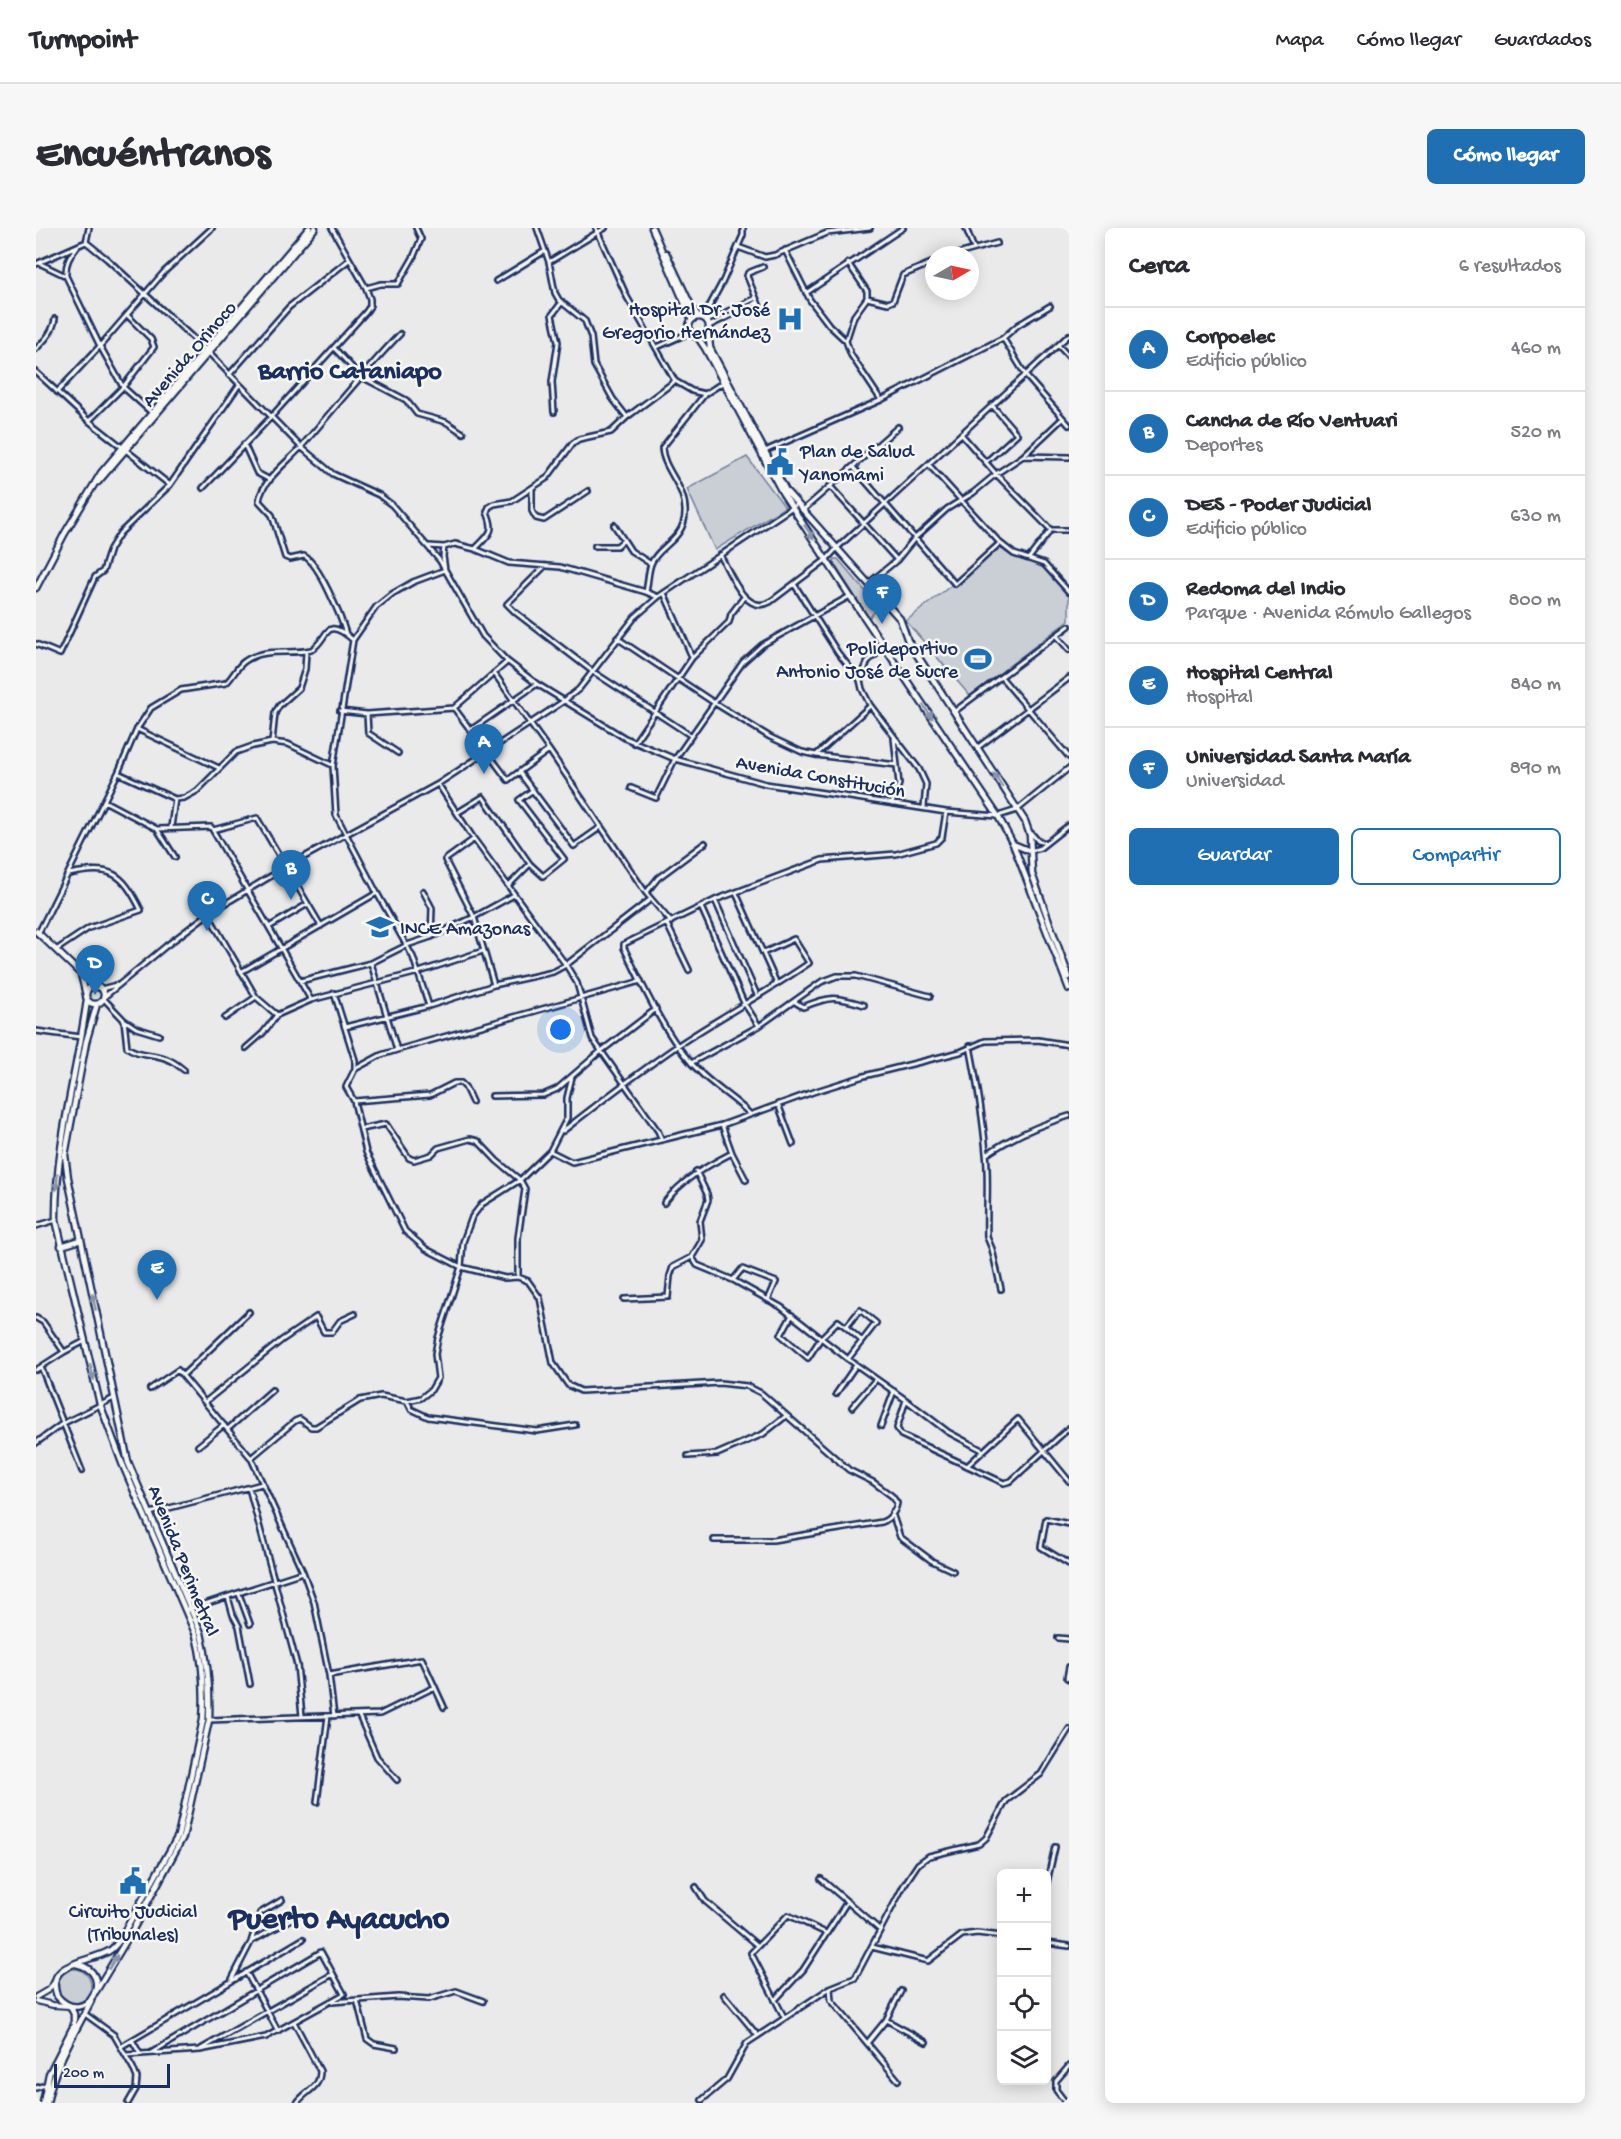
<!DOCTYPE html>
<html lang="es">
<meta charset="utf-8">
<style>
:root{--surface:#fff;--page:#f7f7f7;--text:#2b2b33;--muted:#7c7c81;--line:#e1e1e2;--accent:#1f6fb2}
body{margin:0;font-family:"Gochi Hand",sans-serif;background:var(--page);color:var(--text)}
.controls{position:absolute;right:18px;bottom:18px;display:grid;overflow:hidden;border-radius:9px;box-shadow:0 3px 15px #0003}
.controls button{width:54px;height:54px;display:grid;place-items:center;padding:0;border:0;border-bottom:2px solid var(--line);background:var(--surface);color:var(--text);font:30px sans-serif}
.compass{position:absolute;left:889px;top:18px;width:54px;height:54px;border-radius:50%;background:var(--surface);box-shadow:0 3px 15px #0003;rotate:81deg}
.scale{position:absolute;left:18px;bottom:15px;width:116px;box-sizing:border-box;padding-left:6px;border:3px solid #1b2f5e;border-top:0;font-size:16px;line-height:21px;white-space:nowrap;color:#1b2f5e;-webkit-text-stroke:4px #f6f6f2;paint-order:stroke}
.you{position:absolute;left:525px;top:802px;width:21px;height:21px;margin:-15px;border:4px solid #fff;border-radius:50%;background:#1a73e8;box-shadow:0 0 0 9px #1a73e833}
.badge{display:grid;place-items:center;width:39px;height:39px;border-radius:50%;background:var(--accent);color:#fff;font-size:20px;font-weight:700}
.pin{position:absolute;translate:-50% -50px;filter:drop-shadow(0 2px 3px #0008)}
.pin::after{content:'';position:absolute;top:32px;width:21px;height:18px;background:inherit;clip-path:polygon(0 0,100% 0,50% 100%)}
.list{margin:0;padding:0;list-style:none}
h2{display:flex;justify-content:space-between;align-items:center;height:78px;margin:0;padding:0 24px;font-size:26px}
h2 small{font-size:20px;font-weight:400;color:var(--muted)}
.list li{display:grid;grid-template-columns:39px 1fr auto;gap:18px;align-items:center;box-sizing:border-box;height:84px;padding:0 24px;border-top:2px solid var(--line)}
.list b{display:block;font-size:22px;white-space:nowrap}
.list p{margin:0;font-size:20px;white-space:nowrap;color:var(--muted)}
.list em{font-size:20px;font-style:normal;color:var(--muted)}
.actions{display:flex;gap:12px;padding:18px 24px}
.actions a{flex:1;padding:14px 0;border:2px solid var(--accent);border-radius:9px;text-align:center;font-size:21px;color:var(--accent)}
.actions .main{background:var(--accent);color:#fff}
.icon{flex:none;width:33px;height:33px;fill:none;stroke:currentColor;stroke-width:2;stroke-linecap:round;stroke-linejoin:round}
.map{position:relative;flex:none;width:1033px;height:1875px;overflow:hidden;border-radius:9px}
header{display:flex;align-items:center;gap:36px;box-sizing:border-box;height:84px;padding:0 30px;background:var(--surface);border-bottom:2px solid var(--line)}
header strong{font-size:28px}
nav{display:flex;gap:33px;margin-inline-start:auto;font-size:21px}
.intro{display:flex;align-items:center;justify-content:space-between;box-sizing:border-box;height:144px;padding:0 36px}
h1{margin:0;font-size:42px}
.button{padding:15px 27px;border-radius:9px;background:var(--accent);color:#fff;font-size:21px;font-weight:700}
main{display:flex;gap:36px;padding:0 36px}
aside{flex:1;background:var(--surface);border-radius:9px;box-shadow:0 3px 15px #0003}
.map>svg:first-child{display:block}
.green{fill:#caced5;stroke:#727e9a;stroke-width:1.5}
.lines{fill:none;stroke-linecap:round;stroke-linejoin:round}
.minor-casing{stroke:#1b2f5e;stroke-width:8}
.tertiary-casing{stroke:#1b2f5e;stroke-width:8}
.secondary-casing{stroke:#1b2f5e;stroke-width:9}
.minor{stroke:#f6f6f2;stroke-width:3}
.tertiary{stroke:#f6f6f2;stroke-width:4}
.secondary{stroke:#f6f6f2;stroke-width:4.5}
.oneway{fill:#8892a8}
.labels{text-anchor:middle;stroke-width:5;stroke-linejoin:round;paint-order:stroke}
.poi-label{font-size:20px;fill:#1b2f5e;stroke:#f6f6f2;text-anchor:end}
.street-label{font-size:20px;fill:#1b2f5e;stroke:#f6f6f2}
.district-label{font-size:26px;font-weight:bold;fill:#1b2f5e;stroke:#f6f6f2}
.town-label{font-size:32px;font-weight:bold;fill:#1b2f5e;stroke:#f6f6f2}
</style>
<header>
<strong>Turnpoint</strong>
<nav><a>Mapa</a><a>Cómo llegar</a><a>Guardados</a></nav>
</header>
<div class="intro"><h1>Encuéntranos</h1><a class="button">Cómo llegar</a></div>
<main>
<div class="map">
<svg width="1033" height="1875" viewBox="0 0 1033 1875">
<rect width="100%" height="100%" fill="#e9eae9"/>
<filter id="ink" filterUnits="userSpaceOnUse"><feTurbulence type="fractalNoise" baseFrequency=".0167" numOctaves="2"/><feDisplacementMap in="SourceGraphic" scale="12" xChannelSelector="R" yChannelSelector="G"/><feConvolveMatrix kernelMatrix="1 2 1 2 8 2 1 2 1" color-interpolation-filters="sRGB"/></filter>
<g filter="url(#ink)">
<!-- green -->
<path class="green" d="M711 229 749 279 679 322 651 261Z
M964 319C979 334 985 329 1002 337 1015 343 1024 357 1033 367V392L934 468 870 393Z
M798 331H802L843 379 833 390 797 334Z
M21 1758a17 17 0 1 1 34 0a17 17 0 1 1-34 0Z"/>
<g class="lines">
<defs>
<path id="minor" d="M501 0 513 34 519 65 523 72 549 93 555 109 558 137 577 171 591 189
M560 0 591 69 639 153 656 163 669 166
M930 0 938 21
M50 14 71 31 169 121 265 219 297 246 343 267 356 277 404 333 447 408 471 433 501 456 589 510 639 531 730 556 910 584 962 588 981 582 1033 540
M41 19C34 28 29 35 30 48L64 118 87 159 117 186
M702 19 729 29 739 27 791 5 834 0
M749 22 774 72 793 97 810 113 815 127 845 172
M918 27 961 15
M513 34 569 0
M3 35 30 48
M0 36 50 14 53 0
M460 53 509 23
M330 60 345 56H362L377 30 385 11 380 0
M770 65 867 0
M831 70 852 75 857 73 867 47 898 34
M726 84 711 48 712 45 727 39
M667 90 687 53 707 7V0
M671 93 720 70
M673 98 722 74
M967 110 990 148 1033 197
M810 113 818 88 831 70V63L812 35
M1022 117 1033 129
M621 119 655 104
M298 120 324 148 370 172 381 186 410 194 427 205
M0 121C9 112 17 104 19 91
M0 144 53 193 134 257
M193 147 253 79 313 32
M21 164 64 118 128 44 176 0
M518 184 516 154 522 114 516 87 526 74
M53 193 87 159 118 119 115 111 91 87
M925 206 960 246 1015 302H1033
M208 216 221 245 234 252
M729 223 845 172 967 110 982 97 1014 78
M987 228 1033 229
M950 234 981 206 956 177
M893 237 964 315 978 326 1008 336 1033 364
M817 239 919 356 964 315
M794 258 861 332
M167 260 235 189 330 84 334 78V71L330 60 296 0
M496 260V283L500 290 508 292 552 263
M767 282 862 199
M578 297 595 323 615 336
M393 318 408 319 419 316 439 321 473 335 524 339 610 364 622 369
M559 318H581L588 312
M439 321C453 306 460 305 451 284L453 279 458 276 476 273 511 250 537 215 543 211 575 204 591 189 639 153
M684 327C694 344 709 388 734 374L791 331 801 320 1033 107
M993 330 1014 303
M509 338 471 376 479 384 556 443 654 507
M833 355 861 332 878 311 911 281 937 265 960 246 987 228 1027 190
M758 356 802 425 824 452
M610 364C612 355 612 344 615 336 621 319 648 312 649 286 651 259 627 242 626 220L669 166 688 154
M628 365 656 429
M310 406C305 389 283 335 268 328L254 331 249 329 236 287 223 273C226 252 252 234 265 219 298 181 329 142 364 106
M1021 408 1033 422
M581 410 677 474 734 509 766 524 780 527 861 537
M0 416 24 426 59 349 67 343 74 321 84 305 134 257 203 157
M849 419 832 433 824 452 826 461 834 477 883 541 890 556 888 579
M458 445 513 522 610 665 635 694
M965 449 1033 529
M418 480 472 552 513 522
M304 483 331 486 418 480 471 434
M919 483 1033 398
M331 486 332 505 362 525
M101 501 183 540
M436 501 501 456
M236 514 239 485 243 478 263 460 269 441 270 424
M598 515 656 430 693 394 695 386 708 369
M941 520 1033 450
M780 527 834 478
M483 544 538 618 565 599
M82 545 139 571 148 570 161 563 200 524 217 518 236 514 252 516 296 537
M402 556 438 611 530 737 541 755 556 810 622 903 626 912
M595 560 620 570 639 531 707 434 726 417 814 368
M68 573 121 601 175 599 275 772
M856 576 863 556 858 510
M421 585 447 569 494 636 472 658
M135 599 139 571
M121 601 139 629
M177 602 221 590 285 698
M995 605 1002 613 1010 615
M438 611 409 632 438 689 458 757
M995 623 1004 620 1033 597
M494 636 507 648 528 631 483 572 497 562
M387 663 396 680 395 709
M610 665 622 650 669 615
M700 665 741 756
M679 672 721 767
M665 679 708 775 723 798
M172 686 220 769 241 787
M631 696 653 742
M233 699 270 677
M2 706 82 545 101 501 115 480 145 462 190 455C197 449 201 438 209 433 229 419 253 427 275 422 293 412 287 386 317 412
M20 722 53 700 105 682C86 644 75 637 33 646
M335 735 361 822
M205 744 341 665
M264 753 335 735 371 717 395 709 438 689 478 667
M65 761 80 757
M298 765 319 832V841L310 859 318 873 330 924 369 1003 390 1021 425 1039 469 1050 482 1049 492 1053 504 1070 517 1135 532 1157 545 1163 684 1155 711 1158 725 1165 813 1242 837 1254 856 1268 861 1275C860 1283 854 1291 846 1294L737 1312H678
M759 774 767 779C794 768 800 768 828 777
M393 778 377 729 341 665 300 587 297 538 317 412 340 379 356 366 377 354 409 342 407 328 408 319
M189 790 220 769
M88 792 100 800 123 807
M309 799 393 778 458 757 517 744 530 737 615 671
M0 803 45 809
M934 818C941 854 947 889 950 925 953 952 950 982 951 1009L956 1021 965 1061
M210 820 227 805 241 787 275 772 383 744 447 723
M655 835 723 798 785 754 801 748H820L894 768
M319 841 345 827 361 822 605 753
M148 842C143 838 137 833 131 831 118 825 102 828 91 819L88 792 67 770 130 718 172 686 250 639 402 556 528 473 543 461 599 389 622 369 761 276
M456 868 507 867 521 861 564 824 620 781
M318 873 394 867 418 855H425L429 859 436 874
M742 876 757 916
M714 886C699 871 682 861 667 847 631 814 610 763 588 720V716L679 672 786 632 860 626 900 615 906 609 910 584
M686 897 696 925 710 952
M325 901 350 896 373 930 378 932 395 927 402 920 434 911 442 913 461 933 484 952 489 961 482 1010V1049
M527 903C564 874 602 845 641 818 684 789 730 765 773 735L758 711 727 725
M514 923 536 934 686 897 777 864 828 848 924 824 949 813 1002 812 1033 817
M951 926C977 908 1003 897 1033 888
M660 943 671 966 672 972 664 993 666 1012 656 1029 661 1037 697 1052 745 1079 812 1131 870 1172 912 1204 946 1222
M628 975C647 951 669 939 696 925
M0 998 20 992
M697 1052 706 1041 740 1054 732 1072
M588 1071 632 1069 634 1048 637 1039 656 1029
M756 1087 745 1107 772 1130 785 1110 802 1093 810 1099 824 1082 840 1095 812 1131
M0 1090 7 1094 28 1124
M810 1099 826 1113
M5 1139 46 1243
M0 1142 28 1124 49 1113
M147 1147 213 1084
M114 1161 142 1142 215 1230 267 1344 278 1374 293 1447 298 1488
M800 1166 820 1137
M870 1172 861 1200 865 1207 968 1255 975 1253 1033 1200
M371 1173 375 1181 392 1189 501 1203 539 1197
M169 1174 246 1112 280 1089 288 1104H296L304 1093 319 1086
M816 1179 840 1151
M845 1198 858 1163
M192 1201 236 1162
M0 1215 26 1196 78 1170
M162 1218 188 1197
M652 1228 681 1226 727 1206 750 1188
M215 1230 259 1193 264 1191 275 1199H280L324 1172 345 1168 371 1173 385 1170 395 1162 402 1150 399 1126 402 1110 425 1039 427 1014 436 989 446 976 484 952 514 923 531 890V870L536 849
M931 1238 982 1191 1033 1253
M213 1260 261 1437 266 1488
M114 1285 226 1256
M856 1285 864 1309 896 1333 917 1343
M1033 1296 1010 1291 1005 1319 1033 1336
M203 1366 214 1396
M192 1369 197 1387 203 1398 214 1456
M150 1382 267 1344
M1022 1410 1033 1411
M1033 1439 1031 1450 1033 1451
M293 1447 386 1431 408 1479
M323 1488 341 1529 361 1552
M173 1492 344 1486 399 1459
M281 1574 292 1488
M785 1651 844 1702
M1011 1654 1019 1619
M660 1659 669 1673 722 1718
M216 1713 261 1688
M1011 1715 1033 1718
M836 1719 892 1733 926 1707 941 1705 966 1708
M210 1744 242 1803
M196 1751 215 1714 224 1685 246 1672
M794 1760 795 1772 862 1852
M688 1767 722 1808
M321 1772 331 1811 338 1816 360 1820
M739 1772 767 1742 811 1674
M296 1774 362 1769 393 1771 420 1763 447 1773
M49 1786 78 1807 97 1840 101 1850 100 1861 92 1875
M748 1789 715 1725 752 1687 790 1705
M850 1792 890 1814
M258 1794 284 1843C284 1861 270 1862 261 1875
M96 1812 104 1826
M832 1814 850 1792 865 1763
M86 1818 267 1711
M165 1821 297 1746
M90 1827 164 1822 230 1809 308 1766 285 1724 115 1825
M0 1860 9 1857
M666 1872 691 1851 711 1815 794 1760 819 1750 868 1657 882 1636 893 1628 943 1616 950 1610 970 1573 1005 1546 1033 1501
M1030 1875 1020 1862V1853L1033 1838"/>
<path id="tertiary" d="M0 1769 12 1762 18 1755
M0 1773 17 1777 33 1778"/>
<path id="secondary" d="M616 0 656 92
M630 25 656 80 663 89
M653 99a10 10 0 1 1 20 0a10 10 0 1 1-20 0Z
M672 103 674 120 750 263 864 391 872 413 989 593 994 607 996 646 1033 749
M661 108 669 120 746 264 814 368 962 588 977 616 1033 761
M62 254 279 0
M0 360 29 305 65 245 273 0
M977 616 994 623
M0 703 45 746 61 759
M45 746 50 767
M50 767a9 9 0 1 1 18 0a9 9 0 1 1-18 0Z
M25 1018 45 1012
M40 1736C82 1744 50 1802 21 1768 8 1734 52 1735 73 1723 77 1721 80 1717 83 1713L142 1608 167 1492C169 1463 167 1434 160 1407L86 1235 64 1176 20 992C19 918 41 845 51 772
M60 1763 96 1703 147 1609 173 1492C174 1463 172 1434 165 1405L92 1234 32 950 29 927 50 814 61 776
M7 1875 13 1846 38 1797V1786L34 1778
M11 1875C18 1837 38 1807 55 1773"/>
</defs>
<!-- minor casing -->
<use href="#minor" class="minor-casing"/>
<!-- tertiary casing -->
<use href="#tertiary" class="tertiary-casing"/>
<!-- secondary casing -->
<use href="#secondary" class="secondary-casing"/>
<!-- minor -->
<use href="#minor" class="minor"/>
<!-- tertiary -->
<use href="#tertiary" class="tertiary"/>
<!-- secondary -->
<use href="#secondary" class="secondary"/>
</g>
<!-- one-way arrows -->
<defs><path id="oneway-solid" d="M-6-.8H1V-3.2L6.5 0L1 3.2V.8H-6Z" transform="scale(1.5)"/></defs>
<g class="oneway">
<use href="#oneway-solid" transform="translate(773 304) rotate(56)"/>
<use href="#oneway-solid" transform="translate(892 484) rotate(56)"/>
<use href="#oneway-solid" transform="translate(962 552) rotate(-123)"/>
<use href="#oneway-solid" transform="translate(21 954) rotate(95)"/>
<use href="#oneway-solid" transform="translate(58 1074) rotate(-102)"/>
<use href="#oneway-solid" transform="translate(56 1144) rotate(77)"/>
<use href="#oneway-solid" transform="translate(77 1734) rotate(-58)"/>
</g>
</g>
<!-- icons -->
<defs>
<symbol id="hospital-bare" viewBox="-9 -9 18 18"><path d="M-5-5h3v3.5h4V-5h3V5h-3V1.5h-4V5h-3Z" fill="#1f6fb2" stroke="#f6f6f2" stroke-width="2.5" paint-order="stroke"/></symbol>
<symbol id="civic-bare" viewBox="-9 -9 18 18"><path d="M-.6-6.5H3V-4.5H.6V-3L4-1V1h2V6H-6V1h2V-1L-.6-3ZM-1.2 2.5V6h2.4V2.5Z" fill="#1f6fb2" stroke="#f6f6f2" stroke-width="2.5" paint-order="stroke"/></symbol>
<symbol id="stadium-bare" viewBox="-9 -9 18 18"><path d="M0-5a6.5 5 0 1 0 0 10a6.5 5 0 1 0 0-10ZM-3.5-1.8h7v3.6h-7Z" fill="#1f6fb2" stroke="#f6f6f2" stroke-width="2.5" paint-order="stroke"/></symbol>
<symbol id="university-bare" viewBox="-9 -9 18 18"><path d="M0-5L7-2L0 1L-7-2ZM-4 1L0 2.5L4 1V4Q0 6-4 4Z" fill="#1f6fb2" stroke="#f6f6f2" stroke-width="2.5" paint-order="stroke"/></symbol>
</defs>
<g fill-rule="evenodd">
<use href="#hospital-bare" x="735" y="72" width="38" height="38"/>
<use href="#civic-bare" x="725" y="215" width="38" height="38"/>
<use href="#stadium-bare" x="923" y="412" width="38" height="38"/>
<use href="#university-bare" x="325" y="680" width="38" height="38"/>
<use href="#civic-bare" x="78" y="1634" width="38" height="38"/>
</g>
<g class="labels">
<!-- poi labels -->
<g class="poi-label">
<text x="734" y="87">Hospital Dr. José<tspan x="734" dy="23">Gregorio Hernández</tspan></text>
<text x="764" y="229" text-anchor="start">Plan de Salud<tspan x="764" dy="23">Yanomami</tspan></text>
<text x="922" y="426">Polideportivo<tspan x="922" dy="23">Antonio José de Sucre</tspan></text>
<text x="364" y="706" text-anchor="start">INCE Amazonas</text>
<text x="97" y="1689" text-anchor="middle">Circuito Judicial<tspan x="97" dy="23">(Tribunales)</tspan></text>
</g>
<!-- street labels -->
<g class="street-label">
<text transform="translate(152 125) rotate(-49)" y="7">Avenida Orinoco</text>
<text transform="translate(785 547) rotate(10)" y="7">Avenida Constitución</text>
<text transform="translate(149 1332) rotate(68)" y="7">Avenida Perimetral</text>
</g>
<!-- district labels -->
<g class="district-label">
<text x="314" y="150">Barrio Cataniapo</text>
</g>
<!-- town labels -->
<g class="town-label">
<text x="303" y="1699">Puerto Ayacucho</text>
</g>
</g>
</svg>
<div class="controls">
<button>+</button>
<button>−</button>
<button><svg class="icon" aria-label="locate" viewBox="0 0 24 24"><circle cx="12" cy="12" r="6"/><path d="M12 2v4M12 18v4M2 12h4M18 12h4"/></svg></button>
<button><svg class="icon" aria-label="layers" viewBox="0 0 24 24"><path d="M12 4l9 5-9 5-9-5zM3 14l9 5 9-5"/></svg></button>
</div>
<svg class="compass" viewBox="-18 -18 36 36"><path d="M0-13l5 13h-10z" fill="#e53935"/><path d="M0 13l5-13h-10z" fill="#7c7c81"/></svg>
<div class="scale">200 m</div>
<div class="you"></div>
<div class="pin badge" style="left:448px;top:546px">A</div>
<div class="pin badge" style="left:255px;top:672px">B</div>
<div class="pin badge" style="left:171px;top:703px">C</div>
<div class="pin badge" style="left:59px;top:767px">D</div>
<div class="pin badge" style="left:121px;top:1072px">E</div>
<div class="pin badge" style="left:846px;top:396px">F</div>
</div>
<aside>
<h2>Cerca<small>6 resultados</small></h2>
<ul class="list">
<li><span class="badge">A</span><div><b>Corpoelec</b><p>Edificio público</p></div><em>460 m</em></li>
<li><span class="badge">B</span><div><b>Cancha de Río Ventuari</b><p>Deportes</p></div><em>520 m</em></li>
<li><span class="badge">C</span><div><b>DES - Poder Judicial</b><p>Edificio público</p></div><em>630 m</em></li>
<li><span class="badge">D</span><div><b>Redoma del Indio</b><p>Parque · Avenida Rómulo Gallegos</p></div><em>800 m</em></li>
<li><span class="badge">E</span><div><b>Hospital Central</b><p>Hospital</p></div><em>840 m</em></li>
<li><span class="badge">F</span><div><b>Universidad Santa María</b><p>Universidad</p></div><em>890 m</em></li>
</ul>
<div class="actions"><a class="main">Guardar</a><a>Compartir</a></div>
</aside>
</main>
